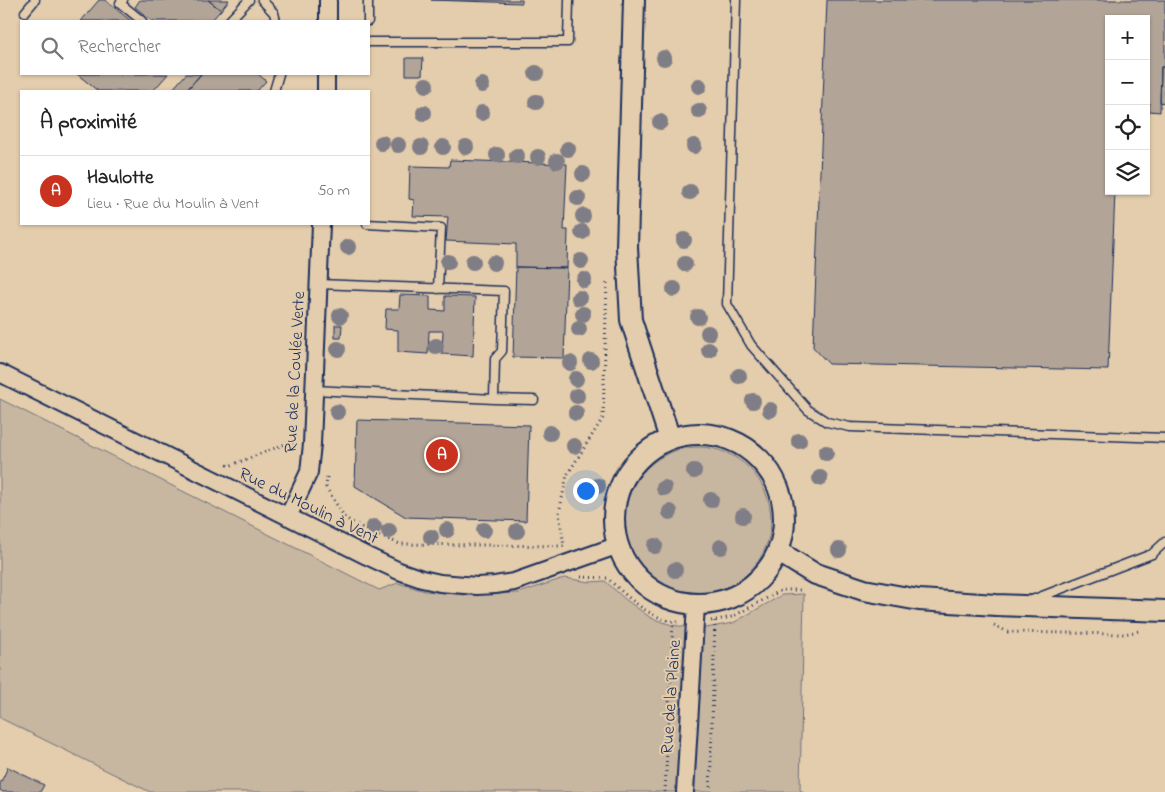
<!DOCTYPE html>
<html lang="fr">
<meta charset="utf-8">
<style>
:root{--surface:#fff;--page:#f2f2f2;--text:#222;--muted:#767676;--line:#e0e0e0;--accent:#c8321e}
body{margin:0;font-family:"Indie Flower",sans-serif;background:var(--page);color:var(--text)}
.controls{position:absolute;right:15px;top:15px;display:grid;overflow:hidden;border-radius:0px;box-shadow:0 1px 4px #0004}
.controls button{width:45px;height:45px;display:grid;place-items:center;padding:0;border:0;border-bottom:1px solid var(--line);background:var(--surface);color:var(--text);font:25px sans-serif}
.you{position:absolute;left:585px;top:490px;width:18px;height:18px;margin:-12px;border:4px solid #fff;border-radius:50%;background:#1a73e8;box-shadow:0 0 0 8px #1a73e833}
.badge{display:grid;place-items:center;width:32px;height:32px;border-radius:50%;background:var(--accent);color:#fff;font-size:16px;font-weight:700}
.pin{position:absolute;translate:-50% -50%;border:2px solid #fff;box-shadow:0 1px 5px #0006}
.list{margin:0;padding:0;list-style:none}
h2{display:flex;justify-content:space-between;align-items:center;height:65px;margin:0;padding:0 20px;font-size:21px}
h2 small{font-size:16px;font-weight:400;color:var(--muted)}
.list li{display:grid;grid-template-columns:32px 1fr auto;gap:15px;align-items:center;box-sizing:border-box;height:70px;padding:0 20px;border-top:1px solid var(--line)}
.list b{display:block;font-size:19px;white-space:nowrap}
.list p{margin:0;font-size:16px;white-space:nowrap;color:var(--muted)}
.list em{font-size:16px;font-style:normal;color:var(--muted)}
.icon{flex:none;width:28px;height:28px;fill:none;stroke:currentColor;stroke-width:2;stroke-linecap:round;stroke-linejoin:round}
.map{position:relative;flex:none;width:1165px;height:792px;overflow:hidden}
.search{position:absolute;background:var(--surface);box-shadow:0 1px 4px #0004;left:20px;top:20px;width:350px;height:55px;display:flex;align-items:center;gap:12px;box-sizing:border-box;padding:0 18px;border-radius:0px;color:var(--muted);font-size:19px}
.panel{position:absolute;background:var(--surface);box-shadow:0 1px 4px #0004;left:20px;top:90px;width:350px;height:135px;border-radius:0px}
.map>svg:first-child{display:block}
.green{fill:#c7b6a0;stroke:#71727f}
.building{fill:#b2a598;stroke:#1b2f5e}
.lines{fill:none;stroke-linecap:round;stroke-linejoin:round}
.service-casing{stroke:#1b2f5e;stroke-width:11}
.minor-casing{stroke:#1b2f5e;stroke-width:20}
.tertiary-casing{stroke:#1b2f5e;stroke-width:24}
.path{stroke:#1b2f5e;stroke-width:3;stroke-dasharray:1 4;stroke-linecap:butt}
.service{stroke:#e4cdac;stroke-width:8}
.minor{stroke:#e4cdac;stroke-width:16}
.tertiary{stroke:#e4cdac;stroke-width:20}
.tree{fill:#7f7d85}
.labels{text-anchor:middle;stroke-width:4;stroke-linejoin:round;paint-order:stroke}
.street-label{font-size:18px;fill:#1b2f5e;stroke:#e4cdac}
</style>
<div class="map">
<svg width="1165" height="792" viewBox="0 0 1165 792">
<rect width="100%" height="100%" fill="#e4cdac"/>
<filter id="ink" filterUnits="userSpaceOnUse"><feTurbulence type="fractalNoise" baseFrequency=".02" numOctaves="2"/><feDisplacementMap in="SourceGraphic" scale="10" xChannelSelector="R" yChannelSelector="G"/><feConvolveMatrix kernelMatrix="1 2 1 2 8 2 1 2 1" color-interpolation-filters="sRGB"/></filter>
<g filter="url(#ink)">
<!-- green -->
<path class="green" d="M0 399 379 590 398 583 425 591 467 595 519 593 564 578 590 582 605 581 625 599 651 618 672 625 700 629 733 623 782 595 804 594 800 790 804 792H150L0 718Z
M625 520a73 73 0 1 1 146 0a73 73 0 1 1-146 0Z"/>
<!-- building -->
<path class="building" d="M99 0H105L131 21H81Z
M140 0H208L221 10 211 21H152L135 7Z
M208 0H229L221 10Z
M431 0H522V3Z
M827 0H1165V67H1161L1160 112 1149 111 1150 103H1146V19H1109V191H1115L1108 370 829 364 813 347Z
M406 58H423L422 75H406Z
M1161 67H1165V103L1160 102Z
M77 74H168L153 91H98Z
M186 74H201L186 91H171Z
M201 74H258L266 81 257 91H186Z
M450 160 567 164 564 230H568L567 268 516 267V244L446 241 448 217 413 216 414 200 409 199 410 166 449 167Z
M516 267 567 268 564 358 513 357Z
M400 295 430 296V310L445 311V296L475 297 473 356 442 354 443 331H429L428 354 398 352V330L385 329 386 309H399Z
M335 325H342L341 338H335Z
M357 420 529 425 526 521 406 517 355 486Z
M8 767 44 785 40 792H3L0 790V784Z"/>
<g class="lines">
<defs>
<path id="service" d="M123 0 120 3 142 21
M262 0 274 13 276 21
M368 0V21
M736 0 727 304 751 345 808 410 827 422 850 427 1165 438
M25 12 35 0
M229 21 249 0
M369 42H568L569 0
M274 91 279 74
M367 224 441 228 438 289
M314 390 494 399 495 359 502 351 504 291 318 284
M494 399 534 400
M1032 600 1152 554 1165 542"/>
<path id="minor" d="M328 0V21
M326 91V74
M0 373 367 556 399 571 422 579 440 583 477 586 495 585 514 582 616 546
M288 517 309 472 312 444 321 224
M685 792 696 605"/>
<path id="tertiary" d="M634 0 627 247 631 320 670 439
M614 519a85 85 0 1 1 170 0a85 85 0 1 1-170 0Z
M779 552 813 573 864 590 919 600 996 605 1165 611"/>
</defs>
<!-- service casing -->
<use href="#service" class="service-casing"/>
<!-- minor casing -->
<use href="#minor" class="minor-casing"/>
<!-- tertiary casing -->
<use href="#tertiary" class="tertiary-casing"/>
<!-- path -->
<path class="path" d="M227 465 229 466 288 443H296
M327 477 326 487 345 518 370 532 400 544 564 546 559 513 567 475 603 418 607 280
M581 577 607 578C627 596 650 620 678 622
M711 621 732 617 782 590H803
M994 625 1008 632 1124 634 1139 631
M665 792 673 622
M710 792 715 621"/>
<!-- service -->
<use href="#service" class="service"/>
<!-- minor -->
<use href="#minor" class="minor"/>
<!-- tertiary -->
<use href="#tertiary" class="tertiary"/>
</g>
<!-- trees -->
<g class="tree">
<circle cx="664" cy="58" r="8"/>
<circle cx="536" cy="73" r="8"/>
<circle cx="426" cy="85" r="8"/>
<circle cx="482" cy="85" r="8"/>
<circle cx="699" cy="86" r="8"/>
<circle cx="536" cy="102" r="8"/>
<circle cx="699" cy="111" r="8"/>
<circle cx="424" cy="113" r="8"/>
<circle cx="482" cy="113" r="8"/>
<circle cx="660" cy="122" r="8"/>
<circle cx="382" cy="143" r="8"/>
<circle cx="398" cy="145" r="8"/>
<circle cx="694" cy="146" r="8"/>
<circle cx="421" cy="147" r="8"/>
<circle cx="443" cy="147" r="8"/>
<circle cx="466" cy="147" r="8"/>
<circle cx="568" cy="149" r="8"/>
<circle cx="497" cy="155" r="8"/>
<circle cx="517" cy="156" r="8"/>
<circle cx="538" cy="157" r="8"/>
<circle cx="557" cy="161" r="8"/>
<circle cx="583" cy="174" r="8"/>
<circle cx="690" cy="192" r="8"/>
<circle cx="578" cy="198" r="8"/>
<circle cx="583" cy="216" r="8"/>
<circle cx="582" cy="232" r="8"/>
<circle cx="684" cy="240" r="8"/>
<circle cx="348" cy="247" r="8"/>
<circle cx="581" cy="261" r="8"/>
<circle cx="448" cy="262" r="8"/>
<circle cx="473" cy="262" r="8"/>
<circle cx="494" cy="263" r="8"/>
<circle cx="685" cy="264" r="8"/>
<circle cx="584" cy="280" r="8"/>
<circle cx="674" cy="289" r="8"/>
<circle cx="579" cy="298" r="8"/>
<circle cx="583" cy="314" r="8"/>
<circle cx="340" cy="316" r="8"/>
<circle cx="698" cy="317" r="8"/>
<circle cx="579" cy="329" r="8"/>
<circle cx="708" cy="333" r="8"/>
<circle cx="436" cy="346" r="8"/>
<circle cx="338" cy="349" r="8"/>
<circle cx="709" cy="350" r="8"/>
<circle cx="591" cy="361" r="8"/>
<circle cx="570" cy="363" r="8"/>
<circle cx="739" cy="376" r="8"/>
<circle cx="576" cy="379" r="8"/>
<circle cx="577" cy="396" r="8"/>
<circle cx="753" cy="401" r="8"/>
<circle cx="770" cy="410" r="8"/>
<circle cx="337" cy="412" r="8"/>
<circle cx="576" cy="413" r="8"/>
<circle cx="550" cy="433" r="8"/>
<circle cx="799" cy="441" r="8"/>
<circle cx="574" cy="446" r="8"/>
<circle cx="826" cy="453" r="8"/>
<circle cx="694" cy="471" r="8"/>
<circle cx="820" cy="478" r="8"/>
<circle cx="598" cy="486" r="8"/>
<circle cx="664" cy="488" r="8"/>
<circle cx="711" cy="500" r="8"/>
<circle cx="670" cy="512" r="8"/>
<circle cx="743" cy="516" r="8"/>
<circle cx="374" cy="527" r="8"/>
<circle cx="447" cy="530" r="8"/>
<circle cx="484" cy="530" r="8"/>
<circle cx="389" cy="531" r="8"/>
<circle cx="517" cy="531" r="8"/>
<circle cx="431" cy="537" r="8"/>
<circle cx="655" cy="546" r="8"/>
<circle cx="721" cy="547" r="8"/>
<circle cx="839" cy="550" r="8"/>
<circle cx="675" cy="570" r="8"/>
</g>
</g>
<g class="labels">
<!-- street labels -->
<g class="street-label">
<text transform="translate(294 372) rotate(-87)" y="6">Rue de la Coulée Verte</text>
<text transform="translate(309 505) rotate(26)" y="6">Rue du Moulin à Vent</text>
<text transform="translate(670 697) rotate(-86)" y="6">Rue de la Plaine</text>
</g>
</g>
</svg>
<div class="controls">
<button>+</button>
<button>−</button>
<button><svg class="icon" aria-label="locate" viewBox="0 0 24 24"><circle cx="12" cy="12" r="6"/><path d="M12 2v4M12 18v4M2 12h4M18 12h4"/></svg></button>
<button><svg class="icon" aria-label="layers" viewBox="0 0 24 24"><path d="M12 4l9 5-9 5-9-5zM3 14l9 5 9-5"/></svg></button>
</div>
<div class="you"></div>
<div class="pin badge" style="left:442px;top:455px">A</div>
<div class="search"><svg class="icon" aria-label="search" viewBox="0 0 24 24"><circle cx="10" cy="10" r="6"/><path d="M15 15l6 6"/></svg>Rechercher</div>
<section class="panel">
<h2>À proximité<small></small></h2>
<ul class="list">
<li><span class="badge">A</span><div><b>Haulotte</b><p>Lieu · Rue du Moulin à Vent</p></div><em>50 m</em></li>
</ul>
</section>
</div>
